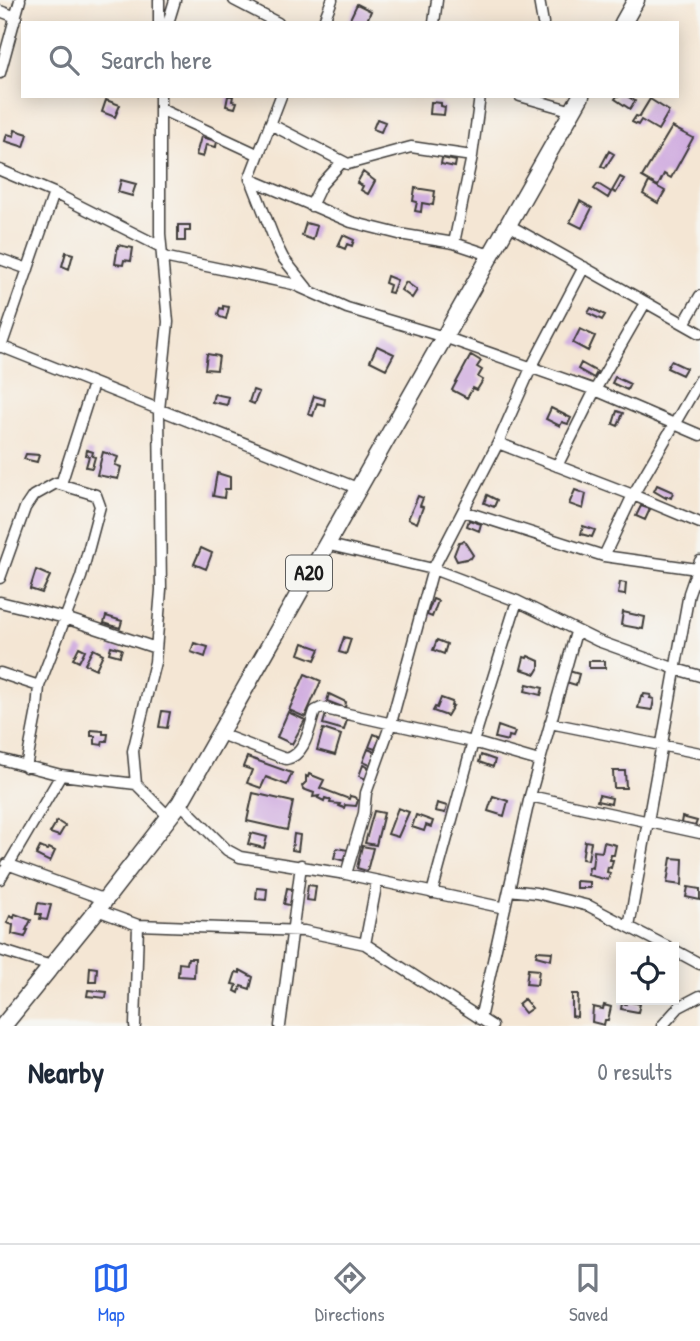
<!DOCTYPE html>
<style>
:root{--surface:#fff;--page:#f6f6f7;--text:#1f2937;--muted:#747a83;--line:#e0e1e3;--accent:#2563eb}
body{margin:0;font-family:"Patrick Hand",sans-serif;background:var(--page);color:var(--text)}
.controls{position:absolute;right:21px;bottom:21px;display:grid;overflow:hidden;border-radius:0px;box-shadow:0 4px 18px #0003}
.controls button{width:63px;height:63px;display:grid;place-items:center;padding:0;border:0;border-bottom:2px solid var(--line);background:var(--surface);color:var(--text);font:35px sans-serif}
.list{margin:0;padding:0;list-style:none}
h2{display:flex;justify-content:space-between;align-items:center;height:91px;margin:0;padding:0 28px;font-size:30px}
h2 small{font-size:23px;font-weight:400;color:var(--muted)}
.icon{flex:none;width:38px;height:38px;fill:none;stroke:currentColor;stroke-width:2;stroke-linecap:round;stroke-linejoin:round}
.map{position:relative;flex:none;width:700px;height:1026px;overflow:hidden}
.search{position:absolute;background:var(--surface);box-shadow:0 4px 18px #0003;left:21px;right:21px;top:21px;height:77px;display:flex;align-items:center;gap:18px;box-sizing:border-box;padding:0 24px;border-radius:0px;color:var(--muted);font-size:26px}
.sheet{height:217px;background:var(--surface)}
nav{display:flex;justify-content:space-around;align-items:center;box-sizing:border-box;height:98px;border-top:2px solid var(--line);background:var(--surface);font-size:19px;color:var(--muted)}
nav a{display:grid;justify-items:center;gap:4px}
nav .on{color:var(--accent)}
.map>svg:first-child{display:block}
.building{fill:#d1afe0}
.lines{fill:none;stroke-linecap:round;stroke-linejoin:round}
.minor-casing{stroke:#3c3a38;stroke-width:13}
.primary-casing{stroke:#3c3a38;stroke-width:19}
.minor{stroke:#fff;stroke-width:10}
.primary{stroke:#fff;stroke-width:16}
.labels{text-anchor:middle;stroke-width:6;stroke-linejoin:round;paint-order:stroke}
.shield{fill:#f6f6f2;stroke:#5d5d5c;stroke-width:2}
.shield-label{font-size:21px;font-weight:bold;fill:#1c1c1c}
</style>
<div class="map">
<svg width="700" height="1026" viewBox="0 0 700 1026">
<rect width="100%" height="100%" fill="#f6f6f2"/>
<filter id="ink" filterUnits="userSpaceOnUse"><feTurbulence type="fractalNoise" baseFrequency=".0143" numOctaves="2"/><feDisplacementMap in="SourceGraphic" scale="14" xChannelSelector="R" yChannelSelector="G"/><feConvolveMatrix kernelMatrix="1 2 1 2 8 2 1 2 1" color-interpolation-filters="sRGB"/></filter>
<filter id="wash" filterUnits="userSpaceOnUse"><feTurbulence type="fractalNoise" baseFrequency=".00686" numOctaves="4" result="noise"/><feDisplacementMap in="SourceGraphic" scale="28" xChannelSelector="R" yChannelSelector="G"/><feGaussianBlur stdDeviation="1.57" result="paint"/><feColorMatrix in="noise" values="0 0 0 0 0 0 0 0 0 0 0 0 0 0 0 0 0 1.4 0 .05"/><feComposite in="paint" operator="in"/></filter>
<g filter="url(#wash)">
<rect width="100%" height="100%" fill="#f4e6d4"/>
<g id="blocks">
<!-- building -->
<path class="building" d="M357 4 371 11 366 23H348Z
M228 96H233L232 101 237 102 235 108 226 106Z
M617 96H627L635 101 630 109 615 99Z
M650 99 669 111 658 130 641 120 638 125 632 122 636 116 639 117Z
M106 100 120 105 115 117 102 112Z
M431 102 441 103V106L445 107 444 115 430 114Z
M377 119 385 122 381 132 373 129Z
M672 127 693 138 671 178 664 174 658 186 642 177Z
M15 130 28 134 24 147 5 141 7 134 14 136Z
M201 137 217 141 216 147 206 145 203 157 196 155Z
M609 151 614 154 605 168 601 166Z
M442 158 456 161 455 167 441 164Z
M363 172 375 181 368 194 361 190 363 186 357 183Z
M620 177 624 179 616 193 612 191Z
M121 180 136 184 132 196 118 192Z
M649 182 665 191 658 203 643 194Z
M598 184 611 192 608 198 594 189Z
M415 188 435 191 433 205 422 203 421 212 415 211 417 202 413 201Z
M580 201 592 208 582 228 570 222Z
M306 223 317 226 313 240 302 236Z
M178 225H190V231H185V241H178Z
M343 235 354 240 352 246 347 244 345 249 338 246Z
M118 245 133 248 131 261 124 260 123 265 115 264Z
M66 252 73 254 69 269 62 266Z
M387 276 397 280 392 293 388 292 390 285 385 283Z
M406 282 417 290 412 298 401 290Z
M223 306 229 307 226 319 220 317 218 314 220 308 223 309Z
M591 308 605 315 602 320 588 313Z
M580 329 595 336 588 351 573 343Z
M377 346 394 354 386 369 370 361Z
M207 354 219 356 217 370 205 369Z
M471 355 481 361 477 367 482 370 478 377 483 380 477 390 473 388 467 398 452 390Z
M671 361 686 368 682 375 667 368Z
M581 363 597 372 594 378 578 369Z
M615 377 630 384 627 390 612 383Z
M253 390 259 392 254 404 249 402Z
M214 394 229 397 227 405 212 402Z
M314 396 325 399 324 405 317 403 313 416 308 414Z
M551 408 571 418 568 424 562 422 560 426 546 419Z
M617 411 623 413 618 426 613 424Z
M87 450 93 452 92 456 95 457 92 468 86 467 89 456 86 455Z
M103 452 118 457 115 465 121 467 118 479 97 475Z
M26 454 39 455 37 462 24 459Z
M217 473 230 477V489H225L224 498 213 496Z
M657 485 673 492 671 498 666 496V498L654 491Z
M575 490 586 494 583 509 569 504Z
M487 495 497 500 494 507 484 503Z
M418 496 423 498 420 506 423 507 417 523 408 519Z
M641 506 650 509 645 520 636 516Z
M469 520 481 524 479 531 467 526Z
M583 526 595 530 592 537 581 534Z
M464 541 473 555 471 558 457 561 454 555 459 542Z
M201 548 212 553 206 569 194 564Z
M36 570 50 576 42 593 30 589Z
M620 582 626 583 625 595 618 594Z
M433 599 438 601 432 617 427 615Z
M623 612 645 617 643 629 621 625Z
M106 616 122 621 120 628 104 623Z
M344 637 351 639 346 654 339 652Z
M437 640 447 644 444 654 433 650Z
M194 643 208 647 205 657 191 652Z
M303 643 320 649 315 660 299 654Z
M111 646 122 649 120 656 109 653Z
M79 647 85 650 79 662 73 659Z
M93 649 103 654 96 669 85 664Z
M528 656 539 661V669L536 674 521 669 524 657 527 658Z
M589 661H605V668H589Z
M569 671 579 674 576 685 566 682Z
M305 674 321 681 305 717 289 710Z
M527 684 543 688 541 695 525 691Z
M329 694 346 702 345 708 327 701Z
M644 694 651 695 650 698 654 699 652 710 638 708 641 696 643 697Z
M441 698 452 702 451 706H453L447 716 433 711 435 707 437 708Z
M162 711 170 712 167 728 159 727Z
M288 712 305 720 292 744 277 737Z
M326 714 347 720 344 730 323 724Z
M498 726 515 732 513 737 509 736 508 741 495 738Z
M323 729 341 735 335 755 317 750Z
M91 730 103 731V734H108L107 741H103L102 745 95 744V736H91Z
M374 734 381 737 375 749 369 747Z
M368 749 375 752 370 765 363 762Z
M481 755 495 760 493 767 479 762Z
M247 757 292 773 287 785 266 777 261 788 247 783 252 770 243 767Z
M363 765 370 768 366 779 359 776Z
M613 771H625L626 788H614Z
M309 774 324 780 320 788 349 799 350 796 354 797 358 800 356 806 345 805 344 808 339 806 340 804 330 803 331 800 325 798 324 801 318 798 319 796 313 797 314 793 303 789 302 786 306 782V776L308 777Z
M253 793 293 802 287 830 247 821Z
M599 795 612 798 611 804 597 801Z
M493 796 508 801 504 816 488 811Z
M437 803 447 806 445 813 435 811Z
M398 808 409 812 398 837 388 834Z
M374 811 384 813 376 845 365 843Z
M416 815 433 821 431 827 426 825 424 831 412 827Z
M682 817 697 821 695 826 681 823Z
M57 821 65 826 59 836 50 833Z
M251 833 267 837 264 848 248 844Z
M294 834 300 835 298 851 292 850Z
M585 841 591 842 588 860 582 859Z
M604 842 616 845 614 855H611L610 860H613L611 868 608 867 607 872 610 873 608 880 588 875 589 867 592 868 594 851 602 852Z
M362 846 373 848 367 871 357 868Z
M40 847 47 850 49 848 55 851 50 862 36 855Z
M337 848 348 850 345 861 334 858Z
M671 858 683 859 682 885 667 883Z
M576 881 590 882V888H576Z
M308 885 316 886 314 901 306 900Z
M688 887 700 889V900L686 897Z
M257 888 267 889 266 900 256 899Z
M287 888 293 889 290 905 284 904Z
M38 903 51 905 47 920 40 919 41 914H36Z
M15 914 31 920 26 930H28L25 937 12 934 13 925 7 923 10 916 14 918Z
M537 951 552 952 551 960 536 956Z
M188 958H195L194 977 178 976 179 963 187 964Z
M90 967 97 968 96 982H89Z
M528 969 539 970 537 985 526 984Z
M240 970 253 977 250 989 241 986 239 993 235 991 237 985 232 984 236 972 240 973Z
M88 990 107 992 106 998 87 996Z
M572 994H578L577 1017 572 1016Z
M524 999 532 1008 525 1013 518 1004Z
M627 1001 640 1004 638 1012 621 1009 622 1003 626 1004Z
M604 1005 611 1007 608 1020H605L604 1025 592 1022 593 1007 603 1009Z"/>
</g>
</g>
<g filter="url(#ink)">
<use href="#blocks" fill-opacity="0" stroke="#3c3a38" stroke-width="2"/>
<g class="lines">
<defs>
<path id="minor" d="M159 0V23
M234 0 278 23
M539 0 543 23
M0 11 16 17
M168 23 175 0
M323 23 332 0
M434 23 437 0
M0 73 20 0
M160 96V234L168 322 159 410 161 590 155 662 133 751 136 784 169 817
M281 96 250 177 277 246 283 258 307 288
M520 96 573 111
M160 109 257 154
M270 124 348 164 411 147 472 156
M0 170 54 193 161 247
M250 179 351 222 399 234 454 243 490 255
M311 206 321 185 342 162
M507 224 700 333
M454 243 472 156 480 96
M163 257 293 284 347 308 444 337 595 390 700 435
M0 259 28 269
M684 324 700 296
M0 346 357 488
M1 347 54 193
M498 443 633 495 700 523
M557 466 595 390 645 303
M61 484 93 384
M463 511 604 556 697 569
M325 544 433 569 517 601 598 641 676 669 700 676
M604 556 633 495 700 380
M0 578 25 508 33 496 56 483 96 495 100 506 81 577 39 686
M0 602 65 618 156 648
M0 673 39 686 37 710 26 767
M550 723 700 753
M220 734 286 759C306 755 309 728 315 711L321 708 473 742 539 761
M0 759 61 775 136 784
M530 796 700 833
M180 803 227 850 240 857 346 874 505 908
M7 864 106 900
M346 874 364 813 366 793 391 723 433 569 498 443 531 368 584 267
M0 879 61 775
M509 890 536 893 589 906 629 927
M432 893 473 742 517 601
M97 910 138 925 304 931 365 944 492 1026
M365 944 377 881
M668 947 629 927 689 593 700 561
M0 950 51 966
M674 950 700 964
M480 1019 530 796 576 632
M135 1026 138 925
M280 1026 301 865
M662 1026 679 1007 700 996"/>
<path id="primary" d="M623 23 636 0
M3 1026 97 910 180 803 581 96"/>
</defs>
<!-- minor casing -->
<use href="#minor" class="minor-casing"/>
<!-- primary casing -->
<use href="#primary" class="primary-casing"/>
<!-- minor -->
<use href="#minor" class="minor"/>
<!-- primary -->
<use href="#primary" class="primary"/>
</g>
</g>
<g class="labels">
<!-- shield labels -->
<rect class="shield" x="286" y="555.5" width="46" height="35" rx="5"/>
<g class="shield-label">
<text x="309" y="580">A20</text>
</g>
</g>
</svg>
<div class="controls">
<button><svg class="icon" aria-label="locate" viewBox="0 0 24 24"><circle cx="12" cy="12" r="6"/><path d="M12 2v4M12 18v4M2 12h4M18 12h4"/></svg></button>
</div>
<div class="search"><svg class="icon" aria-label="search" viewBox="0 0 24 24"><circle cx="10" cy="10" r="6"/><path d="M15 15l6 6"/></svg>Search here</div>
</div>
<section class="sheet">
<h2>Nearby<small>0 results</small></h2>
<ul class="list">
</ul>
</section>
<nav>
<a class="on"><svg class="icon" aria-label="map" viewBox="0 0 24 24"><path d="M3 6l6-2 6 2 6-2v14l-6 2-6-2-6 2zM9 4v14M15 6v14"/></svg>Map</a>
<a><svg class="icon" aria-label="directions" viewBox="0 0 24 24"><path d="M12 3l9 9-9 9-9-9zM9 14v-3h6M13 9l2 2-2 2"/></svg>Directions</a>
<a><svg class="icon" aria-label="saved" viewBox="0 0 24 24"><path d="M7 4h10v16l-5-4-5 4z"/></svg>Saved</a>
</nav>
